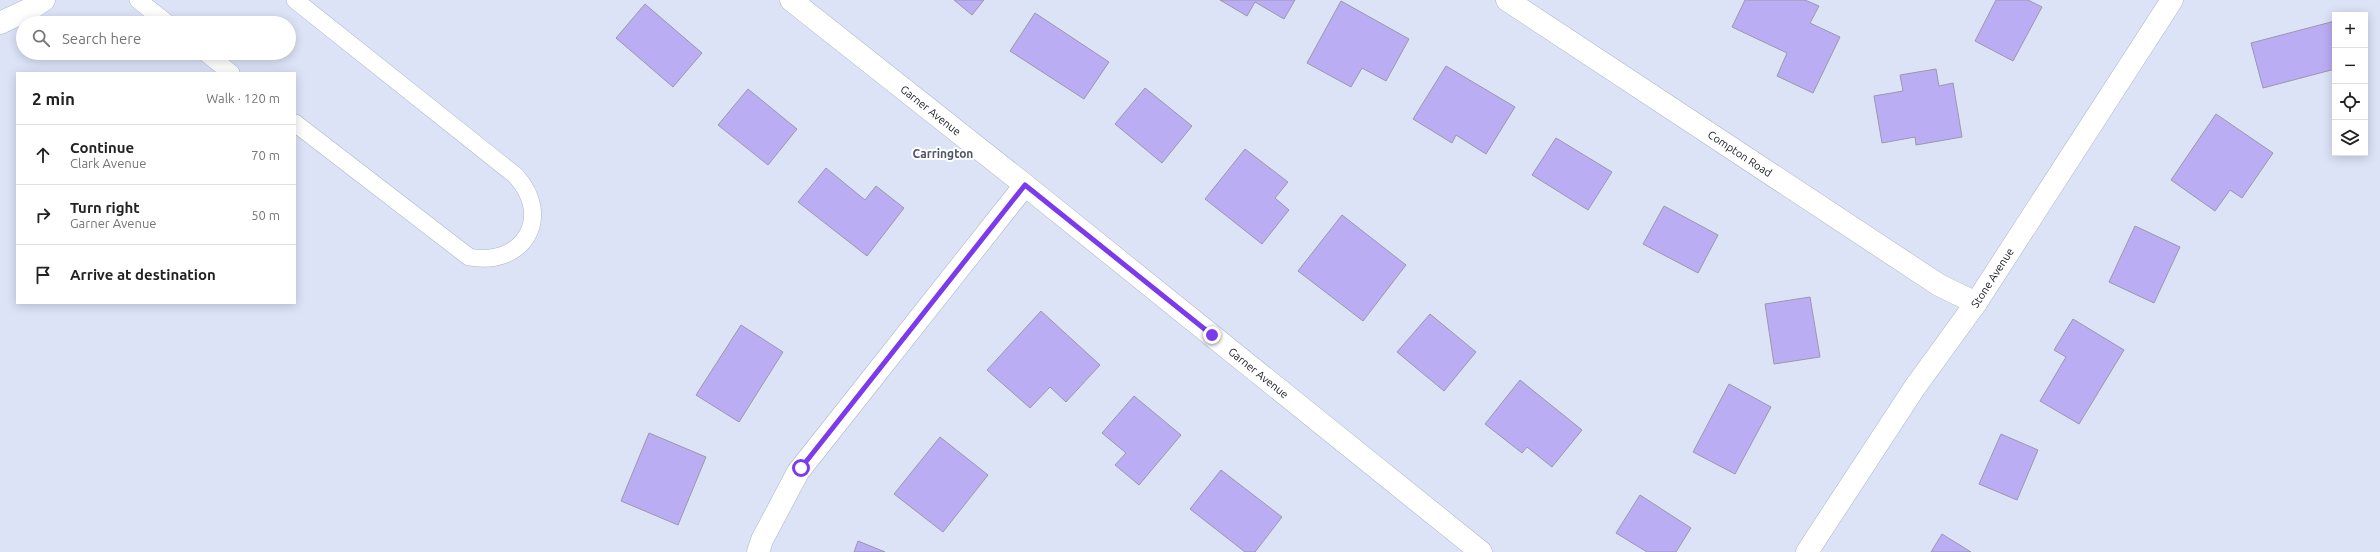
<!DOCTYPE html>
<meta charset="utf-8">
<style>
:root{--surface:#fff;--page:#f6f6f6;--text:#222;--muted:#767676;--line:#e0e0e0}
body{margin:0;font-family:Ubuntu,sans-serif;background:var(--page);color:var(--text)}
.controls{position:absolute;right:12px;top:12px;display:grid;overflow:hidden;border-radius:0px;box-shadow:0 2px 10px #0003}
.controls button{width:36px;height:36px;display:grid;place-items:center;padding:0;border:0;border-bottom:1px solid var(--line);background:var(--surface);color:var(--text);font:20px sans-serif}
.stop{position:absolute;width:12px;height:12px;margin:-9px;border:3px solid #7c3aed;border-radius:50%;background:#fff}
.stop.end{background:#7c3aed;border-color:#fff;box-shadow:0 1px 4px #0008}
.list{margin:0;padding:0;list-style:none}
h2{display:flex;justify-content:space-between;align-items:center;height:52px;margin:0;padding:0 16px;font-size:17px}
h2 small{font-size:13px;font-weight:400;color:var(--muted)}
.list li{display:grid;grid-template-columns:26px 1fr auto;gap:12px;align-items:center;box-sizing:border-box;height:60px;padding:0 16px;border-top:1px solid var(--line)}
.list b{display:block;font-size:15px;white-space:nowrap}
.list p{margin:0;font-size:13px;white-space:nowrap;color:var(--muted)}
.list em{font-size:13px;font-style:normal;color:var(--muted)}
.icon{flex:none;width:22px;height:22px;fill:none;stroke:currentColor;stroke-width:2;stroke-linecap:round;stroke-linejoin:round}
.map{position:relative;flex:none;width:2380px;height:552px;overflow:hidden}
.search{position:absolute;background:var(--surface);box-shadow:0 2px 10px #0003;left:16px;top:16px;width:280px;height:44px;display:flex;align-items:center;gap:10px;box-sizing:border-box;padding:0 14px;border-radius:22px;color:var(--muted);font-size:15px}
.panel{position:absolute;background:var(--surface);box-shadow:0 2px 10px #0003;left:16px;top:72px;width:280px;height:232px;border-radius:0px}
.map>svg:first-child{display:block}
.building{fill:#bbadf3;stroke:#9b98ab}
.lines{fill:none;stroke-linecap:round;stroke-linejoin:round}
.service-casing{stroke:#adb4c7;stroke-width:18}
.minor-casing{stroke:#adb4c7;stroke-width:23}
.service{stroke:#fff;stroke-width:17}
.minor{stroke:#fff;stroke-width:22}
.route{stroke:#7c3aed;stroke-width:5}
.labels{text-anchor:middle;stroke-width:4;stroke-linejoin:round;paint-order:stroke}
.street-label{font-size:11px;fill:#16181f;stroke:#fff}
.neighbourhood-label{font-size:12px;font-weight:bold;fill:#505566;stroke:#fff}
</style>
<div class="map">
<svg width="2380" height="552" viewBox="0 0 2380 552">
<rect width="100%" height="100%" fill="#dce3f7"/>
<!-- building -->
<path class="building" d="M954 0H984L972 15Z
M1220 0H1295L1284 19 1255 2 1247 16Z
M1745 0H1805L1819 6 1810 23 1840 37 1813 93 1777 76 1787 53 1732 27Z
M1996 0H2028L2042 7 2013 61 1975 41Z
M1341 1 1409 39 1386 81 1362 68 1351 87 1307 63Z
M645 4 702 53 673 87 616 38Z
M1035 13 1109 62 1084 99 1010 51Z
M2335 21V69L2263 88 2251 43Z
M1446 66 1515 107 1486 154 1456 135 1452 143 1413 119Z
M1936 69 1939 86 1953 83 1962 137 1916 145 1915 137 1882 143 1874 96 1903 91 1900 75Z
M1145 88 1192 126 1162 163 1115 124Z
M748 89 797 129 768 165 718 125Z
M2216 114 2273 153 2242 198 2230 190 2215 211 2171 180Z
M1556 138 1612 172 1588 210 1532 175Z
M1245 149 1288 182 1275 198 1289 210 1262 244 1205 199Z
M826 168 865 200 876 186 904 208 867 256 798 202Z
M1664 206 1718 235 1698 273 1643 244Z
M1342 215 1406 265 1363 321 1298 271Z
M2135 226 2180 247 2154 303 2109 282Z
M1810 297 1820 357 1774 364 1765 304Z
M1041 311 1100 365 1066 402 1050 387 1030 408 987 370Z
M1430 314 1476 352 1444 391 1397 352Z
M2073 319 2124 350 2079 424 2040 401 2066 357 2054 350Z
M741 325 783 352 739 422 696 395Z
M1520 380 1582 430 1552 467 1527 447 1522 453 1485 424Z
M1729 384 1771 407 1735 474 1693 452Z
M1134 396 1181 435 1139 485 1115 465 1126 453 1102 433Z
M649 433 706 457 678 525 621 501Z
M2001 434 2038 450 2017 500 1979 484Z
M940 437 988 475 943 532 894 494Z
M1221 470 1282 517 1255 552H1245L1190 509Z
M1640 495 1691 528 1676 552H1647L1616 533Z
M1942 534 1971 552H1931Z
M858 541 885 552H854Z"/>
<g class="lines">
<defs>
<path id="service" d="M138 0 167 23
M206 53 231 73
M295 123 469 257C524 267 553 217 516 176L295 0"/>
<g id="minor">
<path id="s1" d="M791 0 1025 185 1481 552"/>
<path id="s2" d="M1507 0 1939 285 1976 303"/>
<path d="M0 23 32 8 44 0"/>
<path d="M758 552 762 540 798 472 1025 185"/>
<path id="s3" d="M1807 552 1915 387 1976 303 2172 0"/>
</g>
</defs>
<!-- service casing -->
<use href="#service" class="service-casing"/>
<!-- minor casing -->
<use href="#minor" class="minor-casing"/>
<!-- service -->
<use href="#service" class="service"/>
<!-- minor -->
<use href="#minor" class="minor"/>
</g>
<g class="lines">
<!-- route -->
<path class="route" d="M801 468 1025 185 1212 335"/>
</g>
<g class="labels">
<!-- street labels -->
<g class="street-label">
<text dy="4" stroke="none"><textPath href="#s1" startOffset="178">Garner Avenue</textPath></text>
<text dy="4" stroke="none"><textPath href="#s2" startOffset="279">Compton Road</textPath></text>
<text dy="4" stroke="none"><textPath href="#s3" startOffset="331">Stone Avenue</textPath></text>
<text dy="4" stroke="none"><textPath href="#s1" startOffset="598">Garner Avenue</textPath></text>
</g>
<!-- neighbourhood labels -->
<g class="neighbourhood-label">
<text x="943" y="158">Carrington</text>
</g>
</g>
</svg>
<div class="controls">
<button>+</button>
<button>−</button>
<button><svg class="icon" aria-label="locate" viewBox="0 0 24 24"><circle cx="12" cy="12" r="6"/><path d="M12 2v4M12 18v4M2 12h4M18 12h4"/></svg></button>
<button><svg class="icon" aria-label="layers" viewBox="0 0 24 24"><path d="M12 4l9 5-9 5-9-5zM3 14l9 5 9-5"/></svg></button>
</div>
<div class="stop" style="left:801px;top:468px"></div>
<div class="stop end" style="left:1212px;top:335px"></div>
<div class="search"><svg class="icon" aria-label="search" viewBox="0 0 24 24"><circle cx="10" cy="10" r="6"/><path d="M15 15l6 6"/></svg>Search here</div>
<section class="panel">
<h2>2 min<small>Walk · 120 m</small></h2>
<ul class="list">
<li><svg class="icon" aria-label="ahead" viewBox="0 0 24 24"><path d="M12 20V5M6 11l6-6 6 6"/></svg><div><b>Continue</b><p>Clark Avenue</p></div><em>70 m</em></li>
<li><svg class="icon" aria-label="right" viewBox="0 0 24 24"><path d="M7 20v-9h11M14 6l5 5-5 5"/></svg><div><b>Turn right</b><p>Garner Avenue</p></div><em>50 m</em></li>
<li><svg class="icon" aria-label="arrive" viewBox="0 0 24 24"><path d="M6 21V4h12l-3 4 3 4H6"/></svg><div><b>Arrive at destination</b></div></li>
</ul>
</section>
</div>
